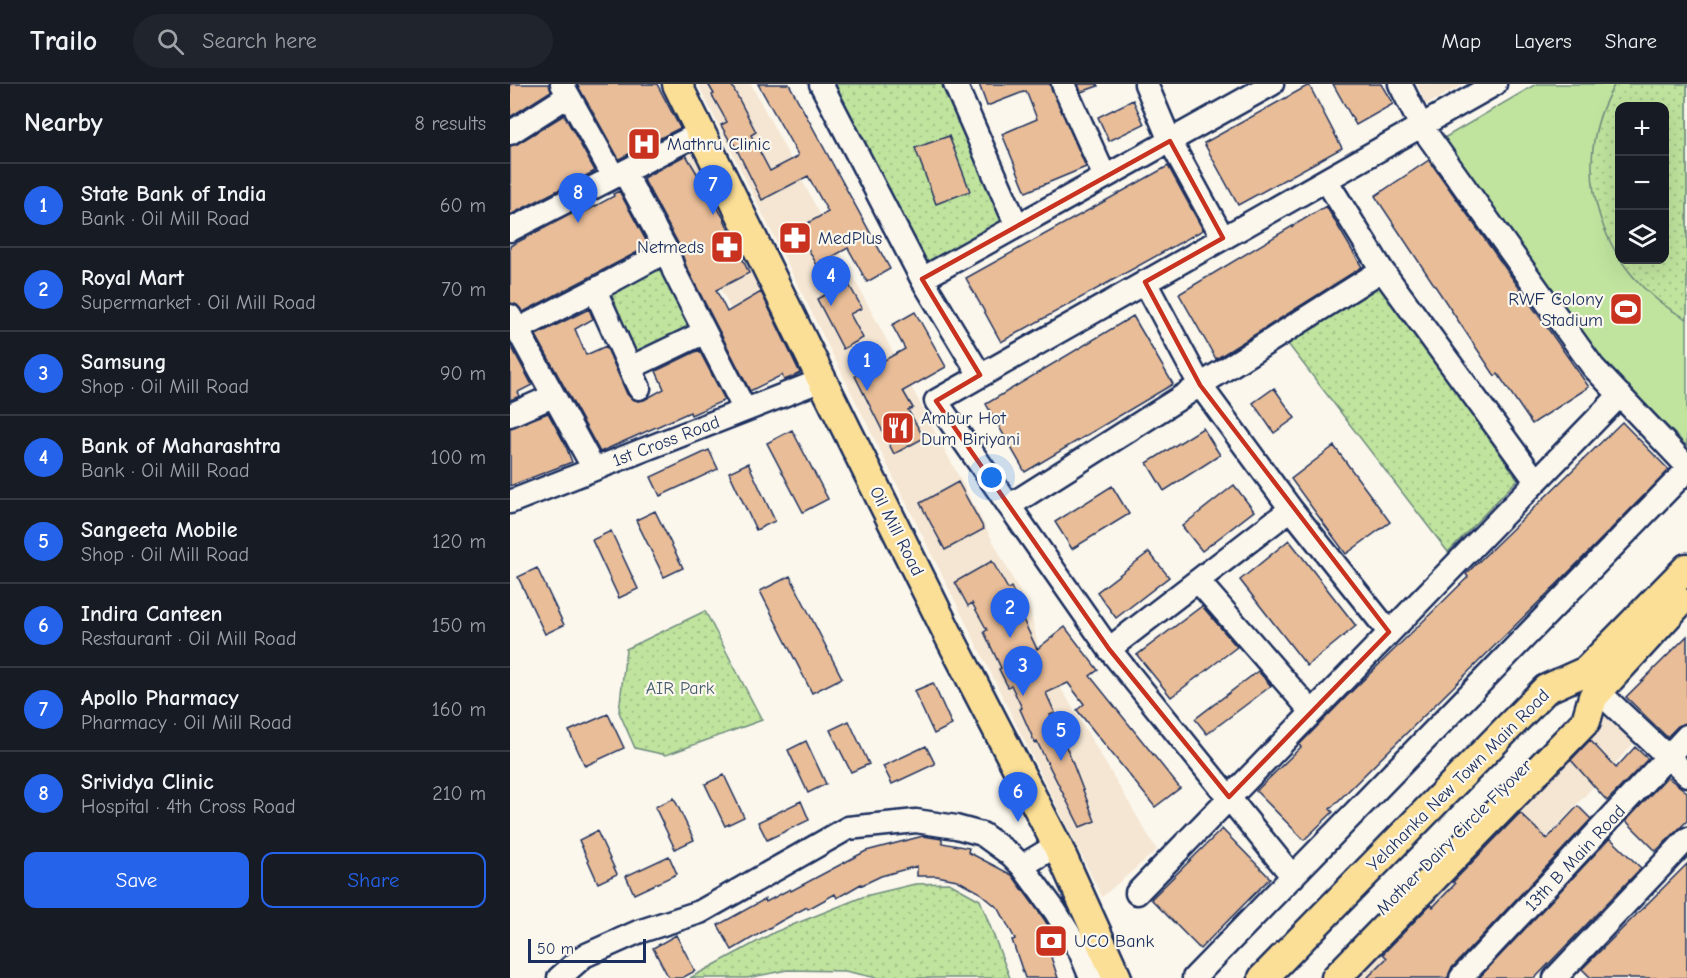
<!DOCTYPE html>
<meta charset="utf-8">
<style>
:root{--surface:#171b24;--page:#20242c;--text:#f1f3f6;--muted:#9ea1a6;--line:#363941;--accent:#2563eb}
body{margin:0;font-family:"Comic Neue",sans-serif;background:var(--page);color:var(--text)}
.controls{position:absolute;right:18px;top:18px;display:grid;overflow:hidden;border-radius:12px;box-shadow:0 6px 24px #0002}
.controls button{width:54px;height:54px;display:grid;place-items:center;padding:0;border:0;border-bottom:2px solid var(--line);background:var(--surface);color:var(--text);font:30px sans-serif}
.scale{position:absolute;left:18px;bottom:15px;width:118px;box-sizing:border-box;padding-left:6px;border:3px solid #1b2f5e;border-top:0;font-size:16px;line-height:21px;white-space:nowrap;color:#1b2f5e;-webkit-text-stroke:4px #fbf7ec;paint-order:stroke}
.you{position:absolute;left:482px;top:394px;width:21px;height:21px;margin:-15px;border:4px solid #fff;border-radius:50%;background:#1a73e8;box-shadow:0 0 0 9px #1a73e833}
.badge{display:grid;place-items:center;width:39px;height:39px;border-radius:50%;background:var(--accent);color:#fff;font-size:20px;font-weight:700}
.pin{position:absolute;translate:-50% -50px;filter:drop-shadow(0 2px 3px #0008)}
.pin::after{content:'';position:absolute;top:32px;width:21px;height:18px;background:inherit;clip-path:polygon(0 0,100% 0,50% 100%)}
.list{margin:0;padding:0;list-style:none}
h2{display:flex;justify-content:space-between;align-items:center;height:78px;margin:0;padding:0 24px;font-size:26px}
h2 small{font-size:20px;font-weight:400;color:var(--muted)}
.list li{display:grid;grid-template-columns:39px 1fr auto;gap:18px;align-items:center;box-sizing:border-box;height:84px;padding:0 24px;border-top:2px solid var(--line)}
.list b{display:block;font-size:22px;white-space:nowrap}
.list p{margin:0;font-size:20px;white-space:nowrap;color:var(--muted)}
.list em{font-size:20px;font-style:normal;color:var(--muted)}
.actions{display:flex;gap:12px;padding:18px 24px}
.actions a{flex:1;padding:14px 0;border:2px solid var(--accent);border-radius:12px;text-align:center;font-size:21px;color:var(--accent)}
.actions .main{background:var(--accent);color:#fff}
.icon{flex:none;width:33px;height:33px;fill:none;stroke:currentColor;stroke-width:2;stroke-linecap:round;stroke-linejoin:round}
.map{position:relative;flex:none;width:1177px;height:894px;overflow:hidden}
header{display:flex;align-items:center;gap:36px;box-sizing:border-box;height:84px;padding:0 30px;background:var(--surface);border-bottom:2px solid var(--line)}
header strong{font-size:28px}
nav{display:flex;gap:33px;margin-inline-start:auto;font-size:21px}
.search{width:420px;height:54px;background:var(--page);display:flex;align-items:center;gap:15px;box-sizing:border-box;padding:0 21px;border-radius:33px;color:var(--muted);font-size:22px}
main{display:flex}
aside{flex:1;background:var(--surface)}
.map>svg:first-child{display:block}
.built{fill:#f5e6d3}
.grass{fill:#c0e49e;stroke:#6e8a7e;stroke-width:1.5;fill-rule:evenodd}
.park{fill:url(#park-dots);stroke:#6e8a7e;stroke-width:1.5;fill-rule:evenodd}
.building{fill:#e8bd98;stroke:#1b2f5e;stroke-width:1.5}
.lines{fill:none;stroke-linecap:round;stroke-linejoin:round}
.minor-casing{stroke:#1b2f5e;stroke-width:27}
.major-casing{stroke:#1b2f5e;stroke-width:33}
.minor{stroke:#fbf7ec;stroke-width:22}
.major{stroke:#fbdf96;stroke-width:28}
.marked{fill:none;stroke:#c8321e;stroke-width:4.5;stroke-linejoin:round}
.labels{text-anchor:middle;stroke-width:4.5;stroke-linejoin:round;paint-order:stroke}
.poi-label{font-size:18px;fill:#1b2f5e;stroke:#fbf7ec;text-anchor:start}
.street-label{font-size:18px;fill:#1b2f5e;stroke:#fbf7ec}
.park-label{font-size:18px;fill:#445c6e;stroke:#fbf7ec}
</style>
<header>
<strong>Trailo</strong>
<div class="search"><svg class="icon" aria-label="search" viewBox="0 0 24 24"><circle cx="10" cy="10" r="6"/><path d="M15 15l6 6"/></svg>Search here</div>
<nav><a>Map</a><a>Layers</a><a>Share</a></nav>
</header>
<main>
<aside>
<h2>Nearby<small>8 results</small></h2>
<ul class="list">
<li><span class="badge">1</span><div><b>State Bank of India</b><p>Bank · Oil Mill Road</p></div><em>60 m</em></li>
<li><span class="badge">2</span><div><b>Royal Mart</b><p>Supermarket · Oil Mill Road</p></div><em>70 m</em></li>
<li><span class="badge">3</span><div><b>Samsung</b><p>Shop · Oil Mill Road</p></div><em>90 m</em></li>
<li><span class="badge">4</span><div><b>Bank of Maharashtra</b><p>Bank · Oil Mill Road</p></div><em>100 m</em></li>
<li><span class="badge">5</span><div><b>Sangeeta Mobile</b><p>Shop · Oil Mill Road</p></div><em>120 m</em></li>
<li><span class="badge">6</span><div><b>Indira Canteen</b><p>Restaurant · Oil Mill Road</p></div><em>150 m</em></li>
<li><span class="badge">7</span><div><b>Apollo Pharmacy</b><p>Pharmacy · Oil Mill Road</p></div><em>160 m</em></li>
<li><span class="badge">8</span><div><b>Srividya Clinic</b><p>Hospital · 4th Cross Road</p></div><em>210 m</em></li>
</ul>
<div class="actions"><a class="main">Save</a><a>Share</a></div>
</aside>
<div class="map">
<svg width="1177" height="894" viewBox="0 0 1177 894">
<defs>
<pattern id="park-dots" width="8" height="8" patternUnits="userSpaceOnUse" patternTransform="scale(1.5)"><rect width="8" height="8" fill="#c0e49e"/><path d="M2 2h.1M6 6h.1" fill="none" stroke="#a4c48a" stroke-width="1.8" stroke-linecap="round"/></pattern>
</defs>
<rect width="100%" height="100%" fill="#fbf7ec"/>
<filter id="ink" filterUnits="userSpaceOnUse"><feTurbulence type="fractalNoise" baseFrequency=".0167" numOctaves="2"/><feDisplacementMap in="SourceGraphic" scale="12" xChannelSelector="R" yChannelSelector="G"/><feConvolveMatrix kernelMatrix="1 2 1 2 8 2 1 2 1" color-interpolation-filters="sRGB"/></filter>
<g filter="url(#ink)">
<!-- built -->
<path class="built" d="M188 0H241L521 529 529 567 647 766 592 813Z
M907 0H954L916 21Z
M179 63 302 294 275 304 233 224 223 229 146 80Z
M1095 633 1125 658 905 894H848Z"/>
<!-- grass -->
<path class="grass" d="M1026 0H1177V362L1090 275 934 54ZM1110 22H1154V176H1110Z"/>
<!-- park -->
<path class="park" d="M311 0H445L507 142 412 195Z
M1105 0H1177V235C1092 192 1054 84 1105 0ZM1110 22H1154V176H1110Z
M153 171 192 247 122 281 88 206Z
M869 199 1008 395 938 468 778 260Z
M195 527 252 636 156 671 125 664 109 628 116 565Z
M439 799 470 816 500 894H367L335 887 277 886 237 894H180L265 848 355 812 405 800Z"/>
<!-- building -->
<path class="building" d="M0 0H39L41 7 0 33Z
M67 0H147L170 44 109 75Z
M198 0H221L246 48 241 51 260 87 287 73 288 71 248 0H279L380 185 357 198 338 164 307 181 296 161 284 166 276 151 318 128 298 92 252 116 224 60 222 61 211 41 217 38 202 11 204 10Z
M469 0H540L576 83 516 108 492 50 527 35 516 7 477 22Z
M568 0H587L588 2 571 8Z
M823 0H871L883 20 846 41Z
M799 1 832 64 728 121 694 59Z
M623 16 634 40 599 57 588 33Z
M54 31 85 87 0 131V62L7 60Z
M439 52 460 107 426 120 405 64Z
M176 71 213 133 239 189 206 206 217 228 251 208 290 289 282 293 274 296 272 291 240 307 176 182 169 161 133 94Z
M919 76 1079 303 1022 340 988 290 985 292 865 112Z
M658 82 693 146 491 258 456 194Z
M109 107 139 162 13 228 7 221 0 219V162L69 126 71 130 104 112 103 110Z
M816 122 852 183 706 275 669 210Z
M338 199 352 224 340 230 353 254 333 265 307 215Z
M79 225 83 235 65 245 76 271 96 262 117 310 122 315 128 317 134 316 154 305 146 287 189 266 215 316 181 331 180 328 90 368 26 251Z
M405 228 436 283 393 307 403 324 398 326 414 354 384 370 345 292 395 265 382 241Z
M623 232 663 300 515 388 476 320Z
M0 260 22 301 8 308 10 312 0 316Z
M764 304 785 334 764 349 743 319Z
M38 329 55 360 62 378 0 402V344Z
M1112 338 1159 386 1048 499 820 725 823 728 794 756 746 707 791 663 789 661 836 613 958 493 956 490Z
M693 344 710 371 654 407 637 379Z
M282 346 318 415 293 428 257 359Z
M824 362 880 438 836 470 781 395Z
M199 366 208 385 150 412 141 393Z
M238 379 265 437 246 446 219 388Z
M448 398 474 445 435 466 410 419Z
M724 401 744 427 692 467 672 442Z
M602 402 619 430 562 465 545 438Z
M145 427 173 484 154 493 126 436Z
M101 447 128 505 109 514 82 456Z
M779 456 846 542 797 582 730 496Z
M639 468 659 493 606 534 587 508Z
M482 477 498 505 501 503 511 523 508 525 527 565 555 543 588 586 580 592 670 704 645 723 567 626 574 620 558 599 536 609 545 629 540 631 558 667 585 737 570 743 527 658 525 659 510 625 512 624 501 601 498 603 489 585 491 584 474 548 477 546 462 519 458 522 445 498Z
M27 484 54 541 35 550 8 493Z
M280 492 332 594 302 609 250 507Z
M692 522 727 563 661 613 627 571Z
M1177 552V639L1168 642 1157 653 1116 613Z
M748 587 761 602 697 650 685 635Z
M423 599 442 641 424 650 404 607Z
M98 630 114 664 75 682 59 647Z
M339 637 359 680 341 688 320 646Z
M1080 656 1106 684 1125 663 1138 675 1097 717 1061 676Z
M296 657 316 700 298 709 278 666Z
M416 662 425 680 382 700 373 682Z
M214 691 234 733 215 742 195 700Z
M1157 693 1177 708V737L1146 767 1116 737Z
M164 714 184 756 165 765 145 723Z
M291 717 299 736 257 756 248 738Z
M1068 722 1081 735 941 885 938 894H857L877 874 873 870 921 820 923 823 945 800 943 798 1010 729 1037 755Z
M712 745 760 794 690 865 641 815Z
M87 747 107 790 88 799 69 756Z
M413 752 432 755V759L459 764 458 768 502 791 534 835 552 864 554 868 541 873 548 894H515L502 856 505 855 489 825 469 808 447 796 427 792H407V782L371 792 352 801 351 800 327 814 325 810 298 825 297 823 271 837 222 866 208 841 255 815 256 818 280 805 281 807 356 767Z
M1100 754 1131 784 1025 894H969Z
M159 772 167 790 124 810 116 792Z
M1177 780V894H1081L1072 885Z
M166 851 185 887 172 894H159L143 864Z"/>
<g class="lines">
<defs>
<path id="minor" d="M52 0 104 93
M311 0 412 195 470 291
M445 0 507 142
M553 0 595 93
M636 0 660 57 713 154
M890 0 911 42 1083 283 1177 382
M0 49 58 12
M114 88 157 167 164 187 195 248 120 284
M816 96 872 186 1026 397
M0 146 190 49
M412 195 762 0
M635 198 690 301 781 425 879 548
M0 232 84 385
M7 246 85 206
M195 248 235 326
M129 304 85 206 157 167
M0 331 43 312
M0 418 312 296
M499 422 872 186
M688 497 802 628
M599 565 781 425
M1089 608 1177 691
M512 782 547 761
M783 793 599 565 426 317 985 0
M627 809 1110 311
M49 894 74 872 128 848 190 828 338 744 406 737 446 743 472 750 501 771 512 782 545 827 570 867 581 894
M684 894 1177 386
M951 894 1177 652
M1045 894 1177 755"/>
<path id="major" d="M167 0 312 296 441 556 547 761 607 894
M753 894 1036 605 1076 587 1177 484
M826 894 1076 637 1083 613 1170 518"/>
</defs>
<!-- minor casing -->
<use href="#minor" class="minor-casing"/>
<!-- major casing -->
<use href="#major" class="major-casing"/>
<!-- minor -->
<use href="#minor" class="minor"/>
<!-- major -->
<use href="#major" class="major"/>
</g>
</g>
<!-- marked area -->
<path class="marked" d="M660 57 713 154 635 198 690 301 879 548 719 713 599 565 426 317 470 291 412 195Z"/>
<!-- icons -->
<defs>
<symbol id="hospital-square" viewBox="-11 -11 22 22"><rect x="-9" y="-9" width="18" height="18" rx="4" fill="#c8321e" stroke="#fbf7ec"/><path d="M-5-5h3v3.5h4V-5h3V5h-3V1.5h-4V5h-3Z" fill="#fff"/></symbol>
<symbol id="pharmacy-square" viewBox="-11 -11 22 22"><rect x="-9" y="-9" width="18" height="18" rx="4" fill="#c8321e" stroke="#fbf7ec"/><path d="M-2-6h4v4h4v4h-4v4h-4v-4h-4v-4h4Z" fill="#fff"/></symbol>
<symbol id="stadium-square" viewBox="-11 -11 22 22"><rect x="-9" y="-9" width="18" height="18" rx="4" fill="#c8321e" stroke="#fbf7ec"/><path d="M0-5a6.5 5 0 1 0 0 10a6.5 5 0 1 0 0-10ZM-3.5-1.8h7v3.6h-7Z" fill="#fff"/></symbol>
<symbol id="restaurant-square" viewBox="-11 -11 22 22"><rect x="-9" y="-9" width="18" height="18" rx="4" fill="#c8321e" stroke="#fbf7ec"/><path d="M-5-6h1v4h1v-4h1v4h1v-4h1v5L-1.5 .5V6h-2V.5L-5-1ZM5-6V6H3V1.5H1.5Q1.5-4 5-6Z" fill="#fff"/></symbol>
<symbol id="bank-square" viewBox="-11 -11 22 22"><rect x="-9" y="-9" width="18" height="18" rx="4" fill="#c8321e" stroke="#fbf7ec"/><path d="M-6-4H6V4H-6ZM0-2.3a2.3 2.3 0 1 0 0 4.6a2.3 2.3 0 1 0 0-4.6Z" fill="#fff"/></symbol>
</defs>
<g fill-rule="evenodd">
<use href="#hospital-square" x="115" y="41" width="38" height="38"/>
<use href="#pharmacy-square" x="266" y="135" width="38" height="38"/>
<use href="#pharmacy-square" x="198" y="144" width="38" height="38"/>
<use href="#stadium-square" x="1097" y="206" width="38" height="38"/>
<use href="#restaurant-square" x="369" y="325" width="38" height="38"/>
<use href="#bank-square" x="522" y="838" width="38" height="38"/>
</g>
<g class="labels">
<!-- poi labels -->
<g class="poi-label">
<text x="157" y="66">Mathru Clinic</text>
<text x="308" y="160">MedPlus</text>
<text x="194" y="169" text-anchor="end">Netmeds</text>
<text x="1093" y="221" text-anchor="end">RWF Colony<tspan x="1093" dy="21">Stadium</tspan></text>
<text x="411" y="340">Ambur Hot<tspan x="411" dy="21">Dum Biriyani</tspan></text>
<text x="564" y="863">UCO Bank</text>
</g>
<!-- street labels -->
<g class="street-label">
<text transform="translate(156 357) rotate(-21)" y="6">1st Cross Road</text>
<text transform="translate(387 447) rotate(63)" y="6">Oil Mill Road</text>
<text transform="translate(948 696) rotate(-45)" y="6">Yelahanka New Town Main Road</text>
<text transform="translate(944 753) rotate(-45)" y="6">Mother Dairy Circle Flyover</text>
<text transform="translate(1065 774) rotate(-47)" y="6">13th B Main Road</text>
</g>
<!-- park labels -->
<g class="park-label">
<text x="170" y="610">AIR Park</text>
</g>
</g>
</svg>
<div class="controls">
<button>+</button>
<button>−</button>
<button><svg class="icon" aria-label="layers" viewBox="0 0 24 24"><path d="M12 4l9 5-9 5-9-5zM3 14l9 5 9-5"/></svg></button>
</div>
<div class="scale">50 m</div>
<div class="you"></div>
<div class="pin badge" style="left:357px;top:307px">1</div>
<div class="pin badge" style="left:500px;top:554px">2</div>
<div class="pin badge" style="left:513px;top:612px">3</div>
<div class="pin badge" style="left:321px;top:222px">4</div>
<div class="pin badge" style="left:551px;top:677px">5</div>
<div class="pin badge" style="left:508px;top:738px">6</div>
<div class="pin badge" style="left:203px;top:131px">7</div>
<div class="pin badge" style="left:68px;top:139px">8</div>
</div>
</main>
